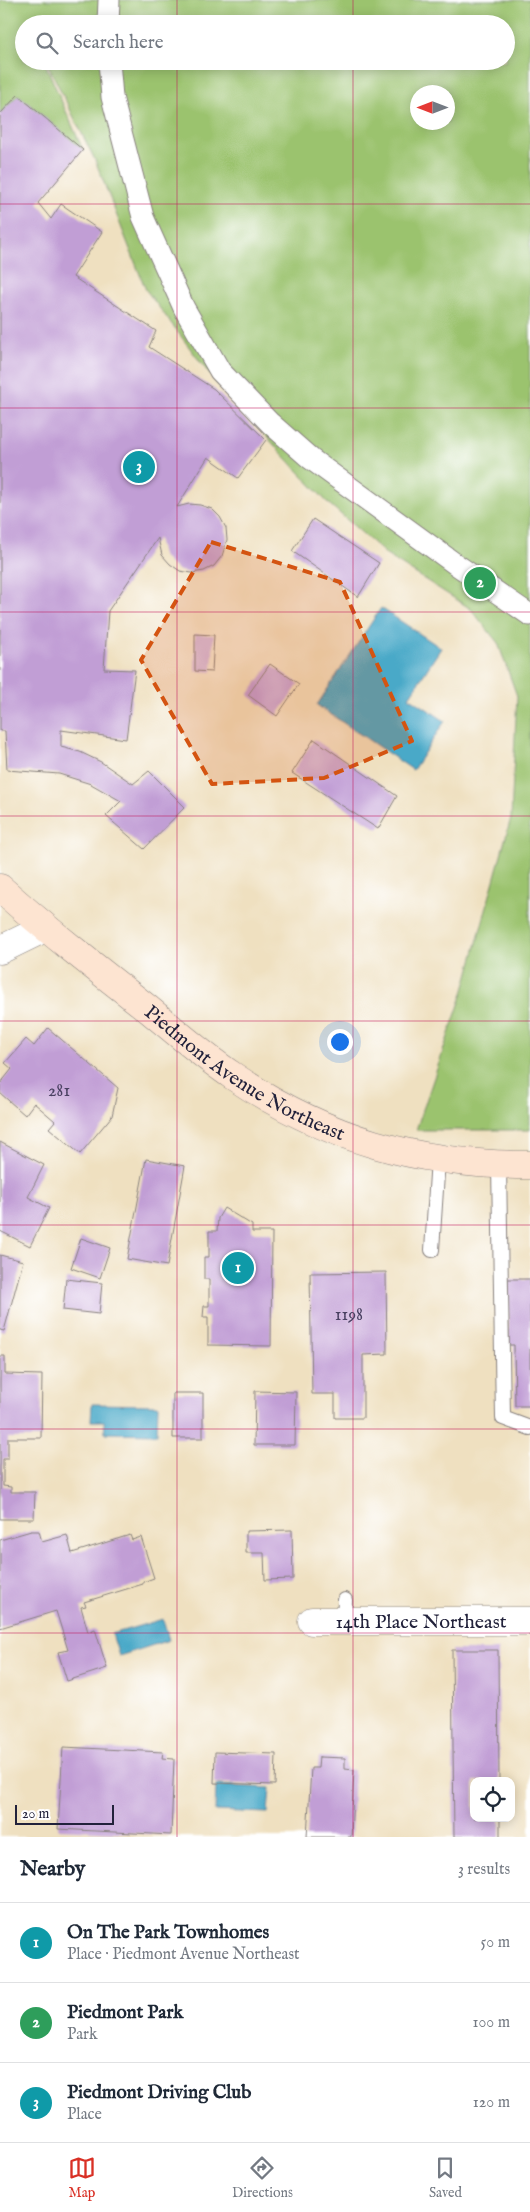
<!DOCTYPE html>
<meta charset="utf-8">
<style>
:root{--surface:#fff;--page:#f2f2f3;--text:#1f2937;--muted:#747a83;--line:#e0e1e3;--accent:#d93025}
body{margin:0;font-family:"IM FELL English",serif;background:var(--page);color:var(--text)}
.controls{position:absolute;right:15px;bottom:15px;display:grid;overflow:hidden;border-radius:10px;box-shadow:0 2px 12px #0003}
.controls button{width:45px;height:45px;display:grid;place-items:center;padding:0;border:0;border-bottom:1px solid var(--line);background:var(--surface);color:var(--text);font:25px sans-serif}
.compass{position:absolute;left:410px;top:85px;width:45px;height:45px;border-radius:50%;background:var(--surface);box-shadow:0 2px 12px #0003;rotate:270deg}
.scale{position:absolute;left:15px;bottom:12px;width:99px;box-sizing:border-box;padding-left:5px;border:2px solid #22223b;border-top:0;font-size:14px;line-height:18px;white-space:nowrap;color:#22223b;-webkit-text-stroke:4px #fff;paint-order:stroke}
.you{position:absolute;left:339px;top:1041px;width:18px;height:18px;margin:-12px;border:4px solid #fff;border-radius:50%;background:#1a73e8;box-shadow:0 0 0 8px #1a73e833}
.badge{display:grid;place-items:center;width:32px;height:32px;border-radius:50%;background:var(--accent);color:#fff;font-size:16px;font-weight:700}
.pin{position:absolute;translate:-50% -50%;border:2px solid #fff;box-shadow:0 1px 5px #0006}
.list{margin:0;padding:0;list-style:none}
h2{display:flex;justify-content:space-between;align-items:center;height:65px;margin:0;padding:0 20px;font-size:21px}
h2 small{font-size:16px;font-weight:400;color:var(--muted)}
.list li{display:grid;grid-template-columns:32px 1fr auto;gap:15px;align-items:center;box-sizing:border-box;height:80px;padding:0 20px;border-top:1px solid var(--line)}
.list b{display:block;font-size:19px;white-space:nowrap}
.list p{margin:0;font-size:16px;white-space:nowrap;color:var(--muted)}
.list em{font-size:16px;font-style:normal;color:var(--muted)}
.icon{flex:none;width:28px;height:28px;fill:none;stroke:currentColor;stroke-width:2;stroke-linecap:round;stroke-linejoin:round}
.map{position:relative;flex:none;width:530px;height:1837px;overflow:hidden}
.search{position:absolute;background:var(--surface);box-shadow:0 2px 12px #0003;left:15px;right:15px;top:15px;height:55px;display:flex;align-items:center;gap:12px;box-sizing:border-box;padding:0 18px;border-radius:28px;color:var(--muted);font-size:19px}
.sheet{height:305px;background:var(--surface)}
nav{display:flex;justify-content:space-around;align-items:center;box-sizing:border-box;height:70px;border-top:1px solid var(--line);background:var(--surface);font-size:14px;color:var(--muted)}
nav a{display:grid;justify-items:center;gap:2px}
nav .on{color:var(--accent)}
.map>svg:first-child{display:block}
.green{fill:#9bc36e;stroke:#5e7254;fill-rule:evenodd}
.water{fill:#49a9c8;stroke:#366682}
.building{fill:#c19ed5}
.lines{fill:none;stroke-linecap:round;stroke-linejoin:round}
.service-casing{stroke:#88817e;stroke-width:16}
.pedestrian-casing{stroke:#88817e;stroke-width:23}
.minor-casing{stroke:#88817e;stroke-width:29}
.secondary-casing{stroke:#88817e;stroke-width:29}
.service{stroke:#fff;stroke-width:14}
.pedestrian{stroke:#fff;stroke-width:21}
.minor{stroke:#fff;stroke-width:28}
.secondary{stroke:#fde4d1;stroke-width:28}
.marked{fill:#d45411;fill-opacity:0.2;stroke:#d45411;stroke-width:4;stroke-dasharray:10 6;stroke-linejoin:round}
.grid{fill:none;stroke:#c2185b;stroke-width:1;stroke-opacity:0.55}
.labels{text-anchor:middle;stroke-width:4.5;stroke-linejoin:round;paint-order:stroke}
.number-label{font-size:18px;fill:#4a4162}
.street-label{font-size:20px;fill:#22223b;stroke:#fff}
</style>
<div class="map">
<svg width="530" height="1837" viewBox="0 0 530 1837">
<rect width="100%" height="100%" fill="#fff"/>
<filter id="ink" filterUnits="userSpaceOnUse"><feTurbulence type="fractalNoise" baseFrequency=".02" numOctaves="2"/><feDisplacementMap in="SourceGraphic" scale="10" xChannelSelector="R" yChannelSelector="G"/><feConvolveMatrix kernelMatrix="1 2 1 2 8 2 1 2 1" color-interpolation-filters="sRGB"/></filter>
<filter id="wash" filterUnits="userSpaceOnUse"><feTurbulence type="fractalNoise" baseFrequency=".0096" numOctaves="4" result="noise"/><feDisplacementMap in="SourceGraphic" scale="20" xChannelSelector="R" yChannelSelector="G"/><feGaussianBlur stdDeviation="1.12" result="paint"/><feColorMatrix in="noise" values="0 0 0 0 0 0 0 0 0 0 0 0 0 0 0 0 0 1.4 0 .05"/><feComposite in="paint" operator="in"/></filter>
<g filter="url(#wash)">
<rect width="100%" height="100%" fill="#efe0c0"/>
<!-- green -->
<path class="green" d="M0 0H530V1130H416L464 990 511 818 517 696 498 643 471 609 388 556 328 503 214 380 146 290 95 160 46 61H506V24H24V61H44L83 150 18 95 0 114ZM418 92H448V122H418Z"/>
<!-- water -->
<path class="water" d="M381 608 441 648 409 697 445 721 413 770 317 705Z
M92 1404 158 1405 157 1434 105 1433 104 1421H91Z
M163 1619 169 1640 119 1656 112 1634Z
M216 1785 270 1788 268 1813 215 1811Z"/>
<g id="blocks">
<!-- building -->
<path class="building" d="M18 95 83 150 38 203 51 219 61 204 102 232 73 277 156 331 149 347 214 389 266 440 238 478 208 457 177 507 189 504 200 505 212 509 220 517 226 528 227 540 222 556 214 566 204 571 192 573 180 571 170 564 162 555 158 538 108 611 104 669 135 670 126 739 61 730V747L80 752 101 762 133 784 149 771 185 807 144 849 106 816 121 801 91 784 59 774 7 770 5 731H0V114Z
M313 519 379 563 358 597 292 551Z
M195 634 214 635 212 672 195 671Z
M270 664 299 684 277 716 248 695Z
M314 739 397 796 378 829 292 773Z
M48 1028 118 1088 112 1116 80 1154 49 1128 55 1121 34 1103 25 1115 0 1093V1084L12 1069 5 1063 26 1039 34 1046Z
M0 1142 44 1165 28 1197 49 1208 30 1246 0 1231Z
M146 1159 185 1166 167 1266 127 1259Z
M224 1208 252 1225V1232H272L271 1346 208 1345V1317H203L204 1306H209V1279H204V1257H209V1231H217L218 1218Z
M81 1238 110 1248 100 1278 71 1268Z
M0 1255 23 1261 4 1331 0 1330Z
M386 1272 387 1354 363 1355V1418H335V1394H312L310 1273Z
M66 1279 102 1283 99 1314 63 1310Z
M508 1279H530V1406H515L514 1345H509Z
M0 1356H5V1374L42 1375 41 1438H8V1459H3V1486L11 1487V1492H35L34 1519H0Z
M255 1391 296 1392 295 1445H254Z
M173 1393H203V1438H173Z
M292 1530 293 1579 265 1580 264 1553H246V1531Z
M31 1531H39L42 1542 67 1535 72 1553 130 1535 132 1540 141 1537 154 1578 143 1582V1584L84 1602 86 1606 81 1607 88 1632 95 1629 107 1668 67 1681 58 1652 68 1650 56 1611 0 1628V1540Z
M452 1650H498L499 1781H474V1818H500V1837H454Z
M63 1747 163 1752 162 1758 174 1759 171 1835 58 1829Z
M215 1752 276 1754 275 1785 214 1783Z
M319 1757 345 1758V1769L354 1770 351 1837H307L311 1768H318Z"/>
</g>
</g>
<g filter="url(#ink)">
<use href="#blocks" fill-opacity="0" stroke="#88817e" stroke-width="1"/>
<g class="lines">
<defs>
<path id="service" d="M499 1165 503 1418 530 1428
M432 1250 438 1159
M344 1621 345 1600"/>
<path id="pedestrian" d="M108 24 109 0
M109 61 112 97 143 217 184 308 220 371 270 423 311 459 454 563 530 615"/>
<g id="minor">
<path d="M0 950 45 928"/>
<path id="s1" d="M312 1621H530"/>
</g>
<g id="secondary">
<path id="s2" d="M0 888C47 930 97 969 147 1008 175 1031 203 1056 233 1076 327 1139 417 1165 530 1165"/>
</g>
</defs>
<!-- service casing -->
<use href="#service" class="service-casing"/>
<!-- pedestrian casing -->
<use href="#pedestrian" class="pedestrian-casing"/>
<!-- minor casing -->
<use href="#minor" class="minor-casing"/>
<!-- secondary casing -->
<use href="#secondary" class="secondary-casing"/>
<!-- service -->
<use href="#service" class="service"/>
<!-- pedestrian -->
<use href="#pedestrian" class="pedestrian"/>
<!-- minor -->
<use href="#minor" class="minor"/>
<!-- secondary -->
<use href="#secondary" class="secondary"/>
</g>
</g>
<!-- marked area -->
<path class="marked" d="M211 542 340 582 412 741 324 778 212 784 141 660Z"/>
<!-- grid -->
<path class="grid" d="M177 0V24M353 0V24M177 61V1837M353 61V1837M0 204H530M0 408H530M0 612H530M0 816H530M0 1021H530M0 1225H530M0 1429H530M0 1633H530"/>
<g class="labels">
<!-- number labels -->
<g class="number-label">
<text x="59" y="1096">281</text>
<text x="349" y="1320">1198</text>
</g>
<!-- street labels -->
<g class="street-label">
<text dy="7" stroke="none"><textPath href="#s2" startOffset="308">Piedmont Avenue Northeast</textPath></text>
<text dy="7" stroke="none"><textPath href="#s1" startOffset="109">14th Place Northeast</textPath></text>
</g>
</g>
</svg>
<div class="controls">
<button><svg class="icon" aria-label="locate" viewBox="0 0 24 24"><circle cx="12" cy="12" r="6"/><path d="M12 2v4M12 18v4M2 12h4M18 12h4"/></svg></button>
</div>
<svg class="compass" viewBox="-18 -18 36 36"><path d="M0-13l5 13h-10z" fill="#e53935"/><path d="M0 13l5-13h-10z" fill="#747a83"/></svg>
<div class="scale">20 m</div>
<div class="you"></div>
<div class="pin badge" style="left:238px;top:1268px;background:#0f9aa8">1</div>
<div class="pin badge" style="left:480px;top:583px;background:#2e9e5b">2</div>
<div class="pin badge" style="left:139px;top:467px;background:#0f9aa8">3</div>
<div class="search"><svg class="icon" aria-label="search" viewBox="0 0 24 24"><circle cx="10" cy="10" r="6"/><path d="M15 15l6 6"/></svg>Search here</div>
</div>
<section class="sheet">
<h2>Nearby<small>3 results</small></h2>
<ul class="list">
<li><span class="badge" style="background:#0f9aa8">1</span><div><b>On The Park Townhomes</b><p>Place · Piedmont Avenue Northeast</p></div><em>50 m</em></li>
<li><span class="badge" style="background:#2e9e5b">2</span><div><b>Piedmont Park</b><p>Park</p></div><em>100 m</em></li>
<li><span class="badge" style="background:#0f9aa8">3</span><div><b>Piedmont Driving Club</b><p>Place</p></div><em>120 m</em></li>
</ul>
</section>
<nav>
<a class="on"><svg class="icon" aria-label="map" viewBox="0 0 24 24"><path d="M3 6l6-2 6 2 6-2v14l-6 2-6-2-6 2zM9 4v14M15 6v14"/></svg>Map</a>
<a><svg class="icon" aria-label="directions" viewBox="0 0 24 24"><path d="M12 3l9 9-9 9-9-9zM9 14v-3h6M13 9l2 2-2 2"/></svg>Directions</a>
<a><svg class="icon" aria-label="saved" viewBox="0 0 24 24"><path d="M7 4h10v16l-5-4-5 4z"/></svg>Saved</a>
</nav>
